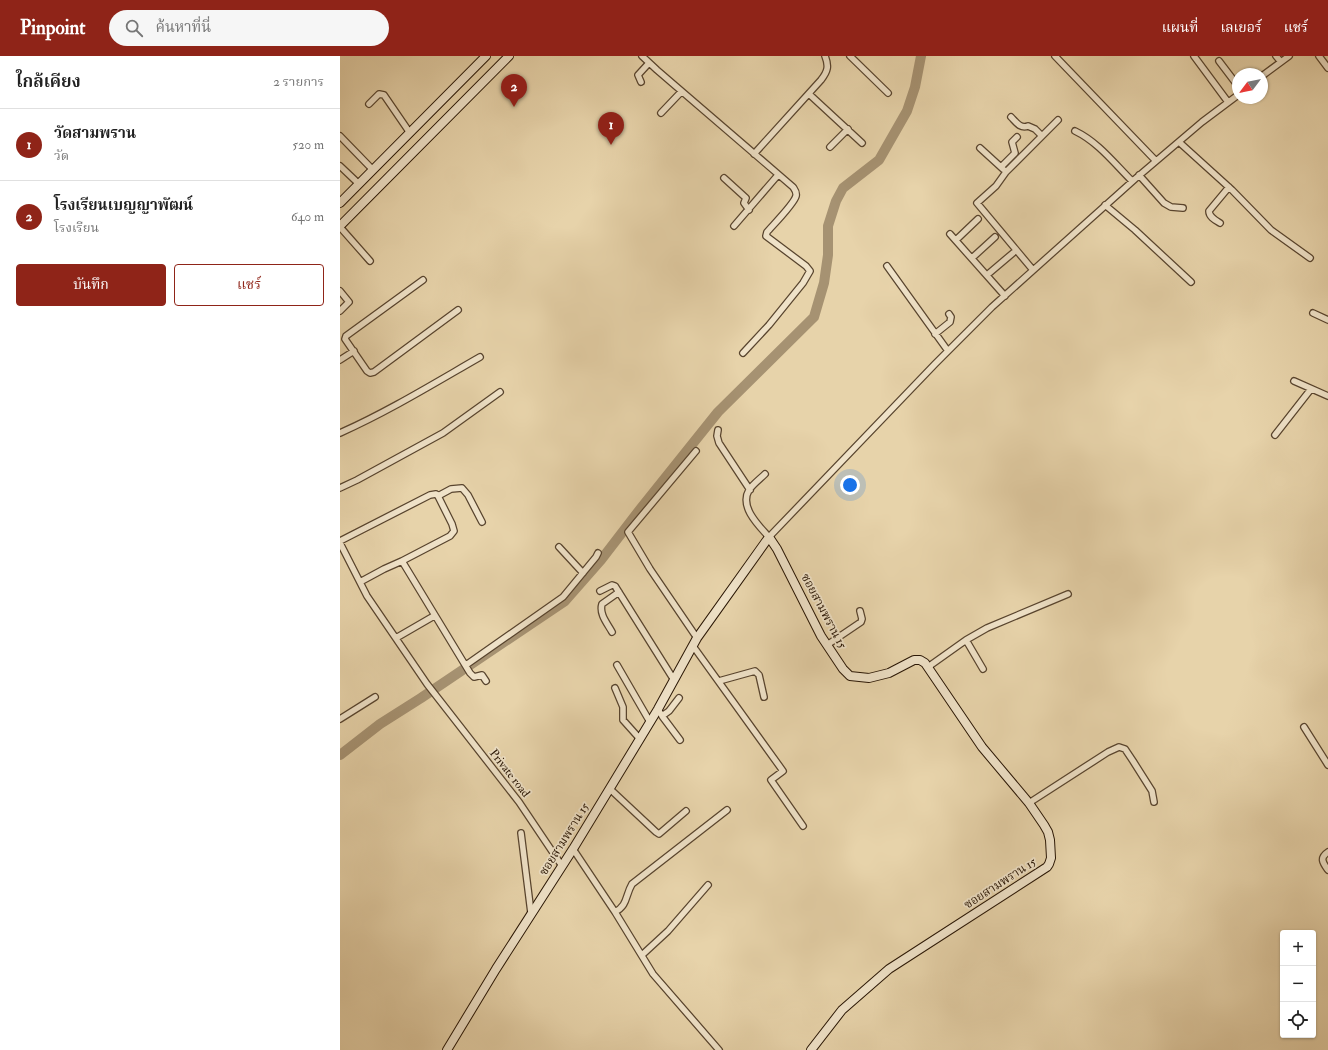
<!DOCTYPE html>
<html lang="th">
<meta charset="utf-8">
<style>
:root{--surface:#fff;--page:#f6f6f6;--text:#222;--muted:#767676;--line:#e0e0e0;--accent:#8f2418}
body{margin:0;font-family:"IM FELL Double Pica","Noto Serif Thai",serif;background:var(--page);color:var(--text)}
.controls{position:absolute;right:12px;bottom:12px;display:grid;overflow:hidden;border-radius:4px;box-shadow:0 1px 3px #0004}
.controls button{width:36px;height:36px;display:grid;place-items:center;padding:0;border:0;border-bottom:1px solid var(--line);background:var(--surface);color:var(--text);font:20px sans-serif}
.compass{position:absolute;left:892px;top:12px;width:36px;height:36px;border-radius:50%;background:var(--surface);box-shadow:0 1px 3px #0004;rotate:238deg}
.you{position:absolute;left:510px;top:429px;width:14px;height:14px;margin:-10px;border:3px solid #fff;border-radius:50%;background:#1a73e8;box-shadow:0 0 0 6px #1a73e833}
.badge{display:grid;place-items:center;width:26px;height:26px;border-radius:50%;background:var(--accent);color:#fff;font-size:13px;font-weight:700}
.pin{position:absolute;translate:-50% -33px;filter:drop-shadow(0 1px 2px #0008)}
.pin::after{content:'';position:absolute;top:21px;width:14px;height:12px;background:inherit;clip-path:polygon(0 0,100% 0,50% 100%)}
.list{margin:0;padding:0;list-style:none}
h2{display:flex;justify-content:space-between;align-items:center;height:52px;margin:0;padding:0 16px;font-size:17px}
h2 small{font-size:13px;font-weight:400;color:var(--muted)}
.list li{display:grid;grid-template-columns:26px 1fr auto;gap:12px;align-items:center;box-sizing:border-box;height:72px;padding:0 16px;border-top:1px solid var(--line)}
.list b{display:block;font-size:15px;white-space:nowrap}
.list p{margin:0;font-size:13px;white-space:nowrap;color:var(--muted)}
.list em{font-size:13px;font-style:normal;color:var(--muted)}
.actions{display:flex;gap:8px;padding:12px 16px}
.actions a{flex:1;padding:9px 0;border:1px solid var(--accent);border-radius:4px;text-align:center;font-size:14px;color:var(--accent)}
.actions .main{background:var(--accent);color:#fff}
.icon{flex:none;width:22px;height:22px;fill:none;stroke:currentColor;stroke-width:2;stroke-linecap:round;stroke-linejoin:round}
.map{position:relative;flex:none;width:988px;height:994px;overflow:hidden}
header{display:flex;align-items:center;gap:24px;box-sizing:border-box;height:56px;padding:0 20px;background:var(--accent);color:#fff}
header strong{font-size:19px}
nav{display:flex;gap:22px;margin-inline-start:auto;font-size:14px}
.search{width:280px;height:36px;background:var(--page);display:flex;align-items:center;gap:10px;box-sizing:border-box;padding:0 14px;border-radius:22px;color:var(--muted);font-size:15px}
main{display:flex}
aside{flex:1;background:var(--surface)}
.map>svg:first-child{display:block}
.lines{fill:none;stroke-linecap:round;stroke-linejoin:round}
.river{stroke:#a69272;stroke-width:10}
.street-casing{stroke:#58442e;stroke-width:8}
.secondary-casing{stroke:#281504;stroke-width:10}
.street{stroke:#efe2c8;stroke-width:5.5}
.secondary{stroke:#efe2c8;stroke-width:8}
.labels{text-anchor:middle;stroke-width:3.5;stroke-linejoin:round;paint-order:stroke}
.street-label{font-size:12px;fill:#281504;stroke:#efe2c8}
</style>
<header>
<strong>Pinpoint</strong>
<div class="search"><svg class="icon" aria-label="search" viewBox="0 0 24 24"><circle cx="10" cy="10" r="6"/><path d="M15 15l6 6"/></svg>ค้นหาที่นี่</div>
<nav><a>แผนที่</a><a>เลเยอร์</a><a>แชร์</a></nav>
</header>
<main>
<aside>
<h2>ใกล้เคียง<small>2 รายการ</small></h2>
<ul class="list">
<li><span class="badge">1</span><div><b>วัดสามพราน</b><p>วัด</p></div><em>520 m</em></li>
<li><span class="badge">2</span><div><b>โรงเรียนเบญญาพัฒน์</b><p>โรงเรียน</p></div><em>640 m</em></li>
</ul>
<div class="actions"><a class="main">บันทึก</a><a>แชร์</a></div>
</aside>
<div class="map">
<svg width="988" height="994" viewBox="0 0 988 994">
<rect width="100%" height="100%" fill="#e7d3aa"/>
<filter id="stains"><feTurbulence type="fractalNoise" baseFrequency=".005" numOctaves="4"/><feColorMatrix values="0 0 0 0 .2 0 0 0 0 .09 0 0 0 0 .02 0 0 0 .5 -.17"/></filter>
<radialGradient id="worn" r=".72"><stop offset=".6" stop-color="#630" stop-opacity="0"/><stop offset="1" stop-color="#630" stop-opacity=".3"/></radialGradient>
<g class="lines">
<!-- river -->
<path class="river" d="M0 699 40 668 81 642 225 545 261 504 301 452 378 356 474 261 484 227 488 199V170L496 145 503 132 539 104 567 55 575 31 581 0"/>
<defs>
<path id="street" d="M302 0 317 14 453 131C455 134 457 136 456 140 454 148 433 169 427 176L426 180 466 210 470 215 463 227 429 269 403 297
M510 0 548 37
M715 0 816 105
M854 0 888 46
M936 0 941 6
M979 0 988 12
M879 5 898 30
M922 20 949 0
M301 26 298 19 309 7
M469 38 522 87
M29 48 39 38 44 39 70 77
M321 57 341 36
M671 61C676 66 680 73 688 70L695 73 702 80
M735 75C758 86 774 107 792 125
M0 80 33 114
M839 86 892 134 931 174 970 202
M490 91 508 73
M640 92 663 113
M414 98 481 24C488 15 489 10 485 0
M0 110 19 128
M661 111 675 97 672 86 677 81
M799 119 824 147 831 151 843 152
M384 122 406 142 404 147 409 154
M765 149 795 174 851 226
M880 167C875 164 869 161 869 155L889 131
M394 170 438 119
M0 171 30 205
M610 178 665 240
M616 184 638 163
M632 202 655 181
M547 210 608 295
M693 214 637 147 656 130 666 116 718 64
M647 219 673 197
M83 224 6 280 5 283 27 315 30 317 34 316 118 254
M0 235 9 246 0 255
M973 257 988 264
M595 278 610 266 611 261 609 258
M0 304 14 295
M954 325 988 340
M378 374 377 380 379 387 410 434
M0 377C49 355 93 328 140 301
M935 379 971 333
M356 395 288 476 310 513 357 582
M425 418C420 423 413 428 409 434 399 451 419 470 429 481L595 308 652 251 795 123 862 66 898 39
M0 432 17 424 103 377 160 336
M98 440 111 433 122 432 128 439 142 466
M0 485 90 439 96 438 98 440 112 468 114 475 110 480 62 505
M0 487 27 540 87 628 179 746 222 810
M219 491 243 517
M20 526 44 513 62 505 130 617 134 621 142 619 146 625
M260 535 272 529 275 530 334 624
M272 576C267 567 259 558 262 548L279 536
M56 582 94 560
M626 584 643 613
M487 589 521 566 522 563 520 555
M353 590 443 715 431 724 463 770
M126 609 223 541 256 501 258 497
M277 609 310 666
M588 611 626 584 647 572 728 538
M379 625 415 615 419 619 424 641
M275 632 283 651V664L300 683
M318 653 322 660 340 684
M322 660 329 655 339 642
M0 663 35 641
M964 671 988 709
M270 733 316 776 319 778 346 755
M689 747 768 696 779 691 785 693 793 705 812 735 814 746
M181 777 191 857
M233 793 275 856 313 918 379 994
M988 796C979 802 983 807 988 814
M275 856C288 849 285 840 292 828L387 754
M302 899 328 875 368 829"/>
<path id="secondary" d="M0 147 146 0
M0 170 169 0
M107 994 156 913 233 793 264 742 318 653 357 582 429 481 437 493 481 580 503 613 510 620 529 622 549 617 574 604H580L585 607 642 691 689 747 704 769 708 776 710 784 711 802 709 808 707 811 549 913 502 954 471 994"/>
</defs>
<!-- street casing -->
<use href="#street" class="street-casing"/>
<!-- secondary casing -->
<use href="#secondary" class="secondary-casing"/>
<!-- street -->
<use href="#street" class="street"/>
<!-- secondary -->
<use href="#secondary" class="secondary"/>
</g>
<g class="labels">
<!-- street labels -->
<g class="street-label">
<text transform="translate(484 555) rotate(62)" y="4">ซอยสามพราน 15</text>
<text transform="translate(170 717) rotate(52)" y="4">Private road</text>
<text transform="translate(224 783) rotate(-58)" y="4">ซอยสามพราน 15</text>
<text transform="translate(660 827) rotate(-33)" y="4">ซอยสามพราน 15</text>
</g>
</g>
<rect width="100%" height="100%" filter="url(#stains)"/>
<rect width="100%" height="100%" fill="url(#worn)"/>
</svg>
<div class="controls">
<button>+</button>
<button>−</button>
<button><svg class="icon" aria-label="locate" viewBox="0 0 24 24"><circle cx="12" cy="12" r="6"/><path d="M12 2v4M12 18v4M2 12h4M18 12h4"/></svg></button>
</div>
<svg class="compass" viewBox="-18 -18 36 36"><path d="M0-13l5 13h-10z" fill="#e53935"/><path d="M0 13l5-13h-10z" fill="#767676"/></svg>
<div class="you"></div>
<div class="pin badge" style="left:271px;top:89px">1</div>
<div class="pin badge" style="left:174px;top:51px">2</div>
</div>
</main>
